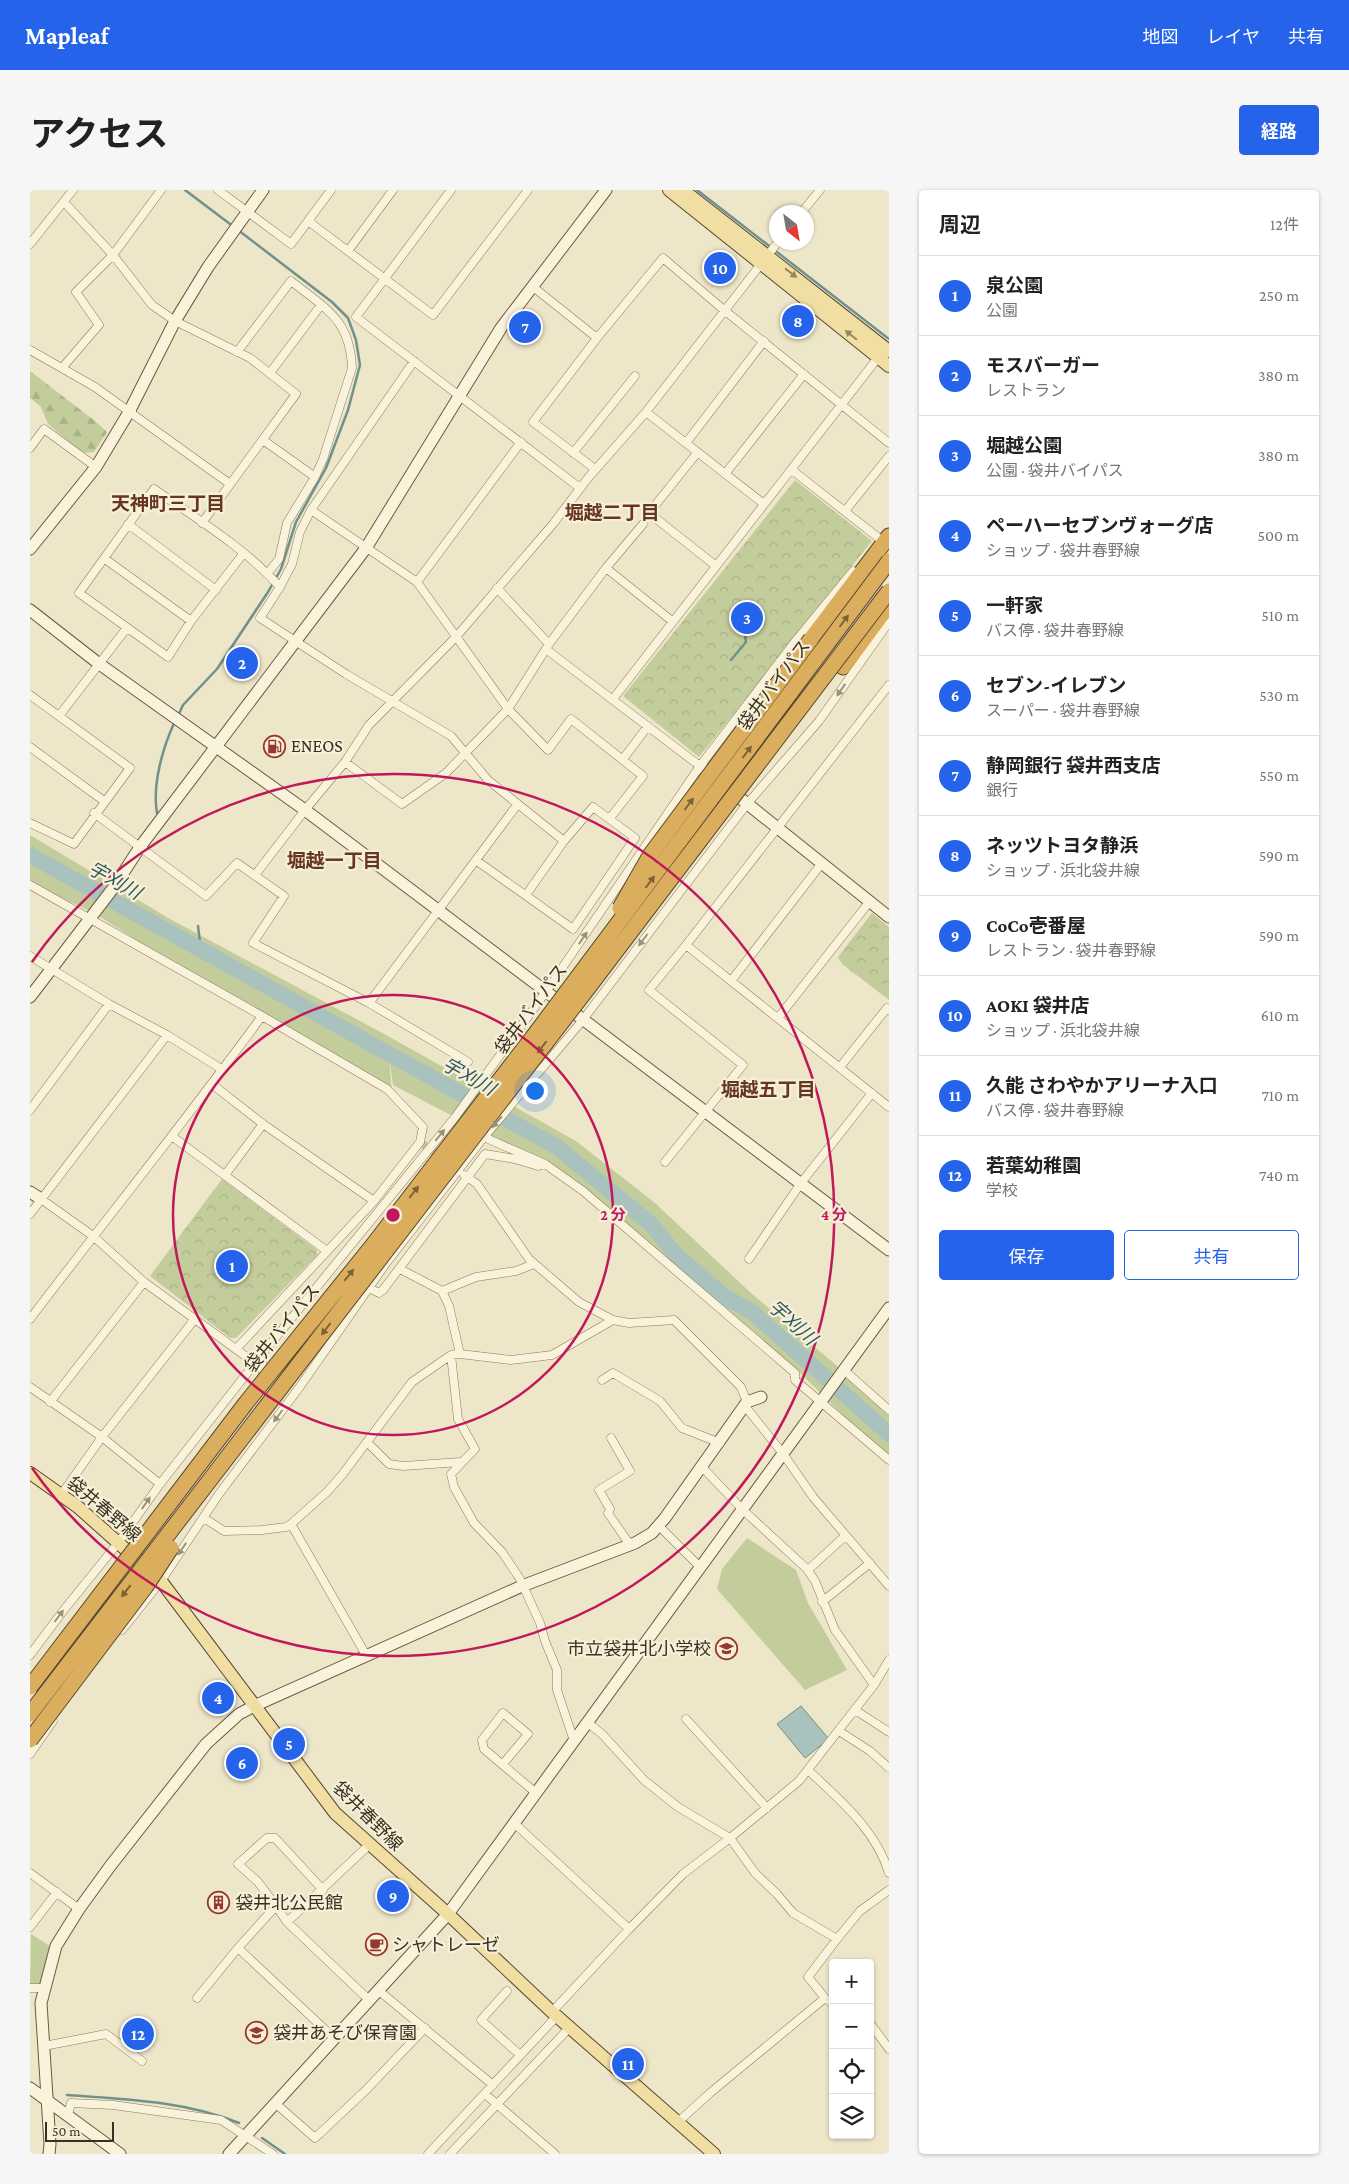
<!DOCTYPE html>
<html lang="ja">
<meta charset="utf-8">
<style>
:root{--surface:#fff;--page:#f6f6f6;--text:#222;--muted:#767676;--line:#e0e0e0;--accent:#2563eb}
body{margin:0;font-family:"Crimson Pro","Noto Sans JP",serif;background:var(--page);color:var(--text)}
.controls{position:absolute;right:15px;bottom:15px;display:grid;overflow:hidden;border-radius:5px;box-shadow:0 1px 4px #0004}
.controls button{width:45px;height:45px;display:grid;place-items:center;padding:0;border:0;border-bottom:1px solid var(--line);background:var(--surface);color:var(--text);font:25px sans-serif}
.compass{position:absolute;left:739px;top:15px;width:45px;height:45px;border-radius:50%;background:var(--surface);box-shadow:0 1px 4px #0004;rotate:149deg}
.scale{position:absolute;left:15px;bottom:12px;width:69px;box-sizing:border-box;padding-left:5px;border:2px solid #3b3021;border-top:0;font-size:14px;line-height:18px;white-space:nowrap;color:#3b3021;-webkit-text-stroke:4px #f6f0d8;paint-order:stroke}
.you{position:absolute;left:504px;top:900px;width:18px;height:18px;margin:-12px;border:4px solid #fff;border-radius:50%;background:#1a73e8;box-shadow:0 0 0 8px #1a73e833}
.badge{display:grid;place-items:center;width:32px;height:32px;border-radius:50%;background:var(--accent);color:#fff;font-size:16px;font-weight:700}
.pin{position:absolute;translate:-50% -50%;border:2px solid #fff;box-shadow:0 1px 5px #0006}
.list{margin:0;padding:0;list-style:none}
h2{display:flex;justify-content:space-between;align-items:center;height:65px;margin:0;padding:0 20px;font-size:21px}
h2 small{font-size:16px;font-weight:400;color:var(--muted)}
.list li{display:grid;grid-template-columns:32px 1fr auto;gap:15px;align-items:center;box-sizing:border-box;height:80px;padding:0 20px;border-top:1px solid var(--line)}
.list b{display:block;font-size:19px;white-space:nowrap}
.list p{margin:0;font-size:16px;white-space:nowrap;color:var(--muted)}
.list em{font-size:16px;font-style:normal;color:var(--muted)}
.actions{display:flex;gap:10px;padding:15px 20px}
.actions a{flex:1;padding:11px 0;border:1px solid var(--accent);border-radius:5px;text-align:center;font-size:18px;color:var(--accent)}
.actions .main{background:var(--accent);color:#fff}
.icon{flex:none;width:28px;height:28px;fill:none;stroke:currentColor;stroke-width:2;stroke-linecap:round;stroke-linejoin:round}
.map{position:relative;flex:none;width:859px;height:1964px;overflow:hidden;border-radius:5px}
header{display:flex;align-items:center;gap:30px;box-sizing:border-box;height:70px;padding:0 25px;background:var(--accent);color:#fff}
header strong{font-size:24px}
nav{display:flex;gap:28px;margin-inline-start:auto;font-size:18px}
.intro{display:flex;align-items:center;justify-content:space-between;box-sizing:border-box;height:120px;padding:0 30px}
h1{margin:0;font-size:35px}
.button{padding:12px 22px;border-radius:5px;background:var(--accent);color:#fff;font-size:18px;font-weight:700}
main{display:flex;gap:30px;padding:0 30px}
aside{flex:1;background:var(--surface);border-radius:5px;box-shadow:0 1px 4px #0004}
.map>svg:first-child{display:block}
.green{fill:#c3cd9c}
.forest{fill:url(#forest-firs)}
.park{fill:url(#park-crowns)}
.water{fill:#a9c2bd;stroke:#70918c}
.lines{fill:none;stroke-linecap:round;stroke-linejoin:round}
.stream{stroke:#70918c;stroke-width:2.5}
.river{stroke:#a9c2bd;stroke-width:16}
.street-tunnel{stroke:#cac2a7;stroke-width:8;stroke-dasharray:8 4;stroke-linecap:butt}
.street-casing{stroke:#8a795d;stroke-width:9}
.secondary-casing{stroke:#6c5a40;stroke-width:13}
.primary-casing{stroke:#584731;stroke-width:14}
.highway-casing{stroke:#584731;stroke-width:17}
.street{stroke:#f9f3dc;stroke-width:8}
.secondary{stroke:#f9f3dc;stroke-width:11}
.primary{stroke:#f0dea2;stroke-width:12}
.highway{stroke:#daae5c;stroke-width:15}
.highway-bridge-casing{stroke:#584731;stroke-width:17;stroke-linecap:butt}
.highway-bridge{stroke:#daae5c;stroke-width:15}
.oneway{fill:#968762}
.oneway2{fill:#7b6239}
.oneway3{fill:#9a927e}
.ring{fill:none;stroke:#c2185b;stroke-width:2.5}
.labels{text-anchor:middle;stroke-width:4.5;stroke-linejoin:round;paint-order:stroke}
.street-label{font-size:18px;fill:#3b3021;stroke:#f6f0d8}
.poi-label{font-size:18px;fill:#3b3021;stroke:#f6f0d8;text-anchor:start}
.neighbourhood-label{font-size:19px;font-weight:bold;fill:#673621;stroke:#f6f0d8}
.water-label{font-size:19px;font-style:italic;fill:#30595a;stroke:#f6f0d8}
.centre{fill:#c2185b;stroke:#f6f0d8;stroke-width:2.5}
.ring-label{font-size:15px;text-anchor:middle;font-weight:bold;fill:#c2185b;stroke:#f6f0d8;stroke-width:4.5;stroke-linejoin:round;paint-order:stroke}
</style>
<header>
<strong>Mapleaf</strong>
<nav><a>地図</a><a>レイヤ</a><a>共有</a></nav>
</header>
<div class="intro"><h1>アクセス</h1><a class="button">経路</a></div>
<main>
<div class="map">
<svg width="859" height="1964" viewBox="0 0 859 1964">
<defs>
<pattern id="forest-firs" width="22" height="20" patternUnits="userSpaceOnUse" patternTransform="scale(1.25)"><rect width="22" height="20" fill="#c3cd9c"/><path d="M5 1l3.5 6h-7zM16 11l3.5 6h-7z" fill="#a8b086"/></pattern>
<pattern id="park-crowns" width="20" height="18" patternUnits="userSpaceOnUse" patternTransform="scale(1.25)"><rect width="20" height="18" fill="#c3cd9c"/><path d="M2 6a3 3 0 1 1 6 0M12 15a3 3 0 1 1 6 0" fill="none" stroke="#a8b086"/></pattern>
</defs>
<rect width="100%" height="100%" fill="#eee6c9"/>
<!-- green -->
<path class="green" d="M0 645 140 729 356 845 546 951 625 1013 721 1103 859 1220V1270L767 1180 595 1034 510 968 461 946 363 895 359 866 362 904 177 795 64 723 0 693Z
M717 1348 766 1380 778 1413 817 1480 775 1500 687 1399 692 1379Z
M1 1744 20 1756 11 1794 0 1796Z"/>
<!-- forest -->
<path class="forest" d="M0 181 65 231 77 242 64 262 52 263 18 234 11 217 0 208Z"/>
<!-- park -->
<path class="park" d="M765 290 842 351 669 567 593 506Z
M842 723 859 737V810L812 774 808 767Z
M192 989 287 1060V1065L206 1148H200L120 1086Z"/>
<!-- water -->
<path class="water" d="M771 1516 799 1549 775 1568 747 1534Z"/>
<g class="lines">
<!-- stream -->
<path class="stream" d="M155 0 204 37
M667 0 859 149
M701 470 716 452 714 440 704 426
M148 526 153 515 187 479 238 402 251 379 266 332 296 278 318 220 330 175 326 150 318 128 302 112 208 40
M127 623C122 594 133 557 145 531
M168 736 171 761
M37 1905C94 1909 156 1911 209 1933
M232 1948 255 1964"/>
<!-- river -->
<path class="river" d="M0 665 527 957 622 1035 645 1064 695 1107 722 1122 859 1244"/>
<!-- street-tunnel -->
<path class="street-tunnel" d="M390 952 413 969"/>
<defs>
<path id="street" d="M188 0 261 54 301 0
M421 0 326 127 550 298
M34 12 83 65 122 115 145 131 220 168 266 204 172 333
M772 22 790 0
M278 31 403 125 498 0
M0 54 43 0
M318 61 363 0
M502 96 567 148
M0 160 65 197 200 294
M207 162 261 91C296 119 320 129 322 178L293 269 285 287
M384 171 281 320 270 342 262 374 250 397 230 428 316 484 421 546 458 590 534 651
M32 178 69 135 46 102 83 65 131 0
M240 183 291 115
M616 222 734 314
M233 250 285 287 257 333 249 369 238 383
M656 253 734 151
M0 258 14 239 66 277
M543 263 605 186
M667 263 619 323 686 376
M565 279 503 232 567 148 633 68 694 120 859 253
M762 280 850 349
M695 284 774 184
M281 320 387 392 478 519 518 560 541 529 613 586 580 628
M815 321 859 266
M98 334 186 400
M213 364 161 431 138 467 49 403 124 299C167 329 215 358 250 397
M75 369 161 431
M576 378 642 431
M387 392 491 252
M467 398 519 454
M517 460 670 576
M859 495 656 755 859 917
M0 505 100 578 44 654 0 633
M583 509 850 165
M29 526 96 439
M0 557 74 611
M593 569 618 536
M315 572 372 614 416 583 478 519 519 454 576 378 613 334
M64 623 176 706 207 673 254 706 223 753 339 813 438 872
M447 671 543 739 605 648 563 617 534 651 496 705
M225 685 275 620 315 572 339 535 426 447 523 334 558 288 616 222 748 52
M0 695 232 826 357 899 393 937 390 952 344 1011 206 1159
M0 766 79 814 137 845 193 880
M701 791 792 673
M339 813 487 615
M748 828 840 711
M810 877 857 818 859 820
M183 895 233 934 344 1011
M0 920 79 814
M143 947 297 1061
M454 947 515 974 553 1001 765 1183V1190L859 1270
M635 972 713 875 619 800 656 755
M195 985 233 934
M434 985 447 994 499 1069 549 1112 583 1130 599 1133 644 1130 711 1197 717 1212
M11 1009 63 1046 114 1092 225 1173
M0 1024 137 845
M719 1069 771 993 842 903
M370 1079 412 1101 419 1116 430 1164
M339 1098 349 1103 353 1100 455 964 485 969 508 976 515 974
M412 1101 446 1087 486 1081 504 1074
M0 1129C77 1028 157 929 232 826
M232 1165 233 1185
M421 1165 428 1229 445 1259 421 1284 424 1297 444 1333 472 1362 490 1389 510 1433 515 1451 527 1480V1500L544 1551
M814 1180 859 1220
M572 1190 583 1183 630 1211 652 1238 690 1253
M0 1197 72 1247 130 1294
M20 1212 114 1092
M715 1216 754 1265 783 1307 859 1396
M581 1248 600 1281 569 1300 580 1319 578 1323 600 1355
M338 1253 359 1274 373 1276 431 1272
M672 1277 713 1320 777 1379 785 1391 805 1440 844 1495
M31 1305 72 1247 164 1130
M174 1328 194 1341 232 1340 256 1337 261 1334 297 1302 312 1285 382 1192 421 1165 430 1164 481 1170 522 1165 583 1130
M261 1334 336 1465
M629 1336 671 1378
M778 1380 815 1346
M792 1412 840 1373
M92 1440 131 1391 189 1304 269 1198 357 1072 454 947 552 831 717 614 789 531 859 432
M0 1465 33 1421 88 1353 130 1294 225 1173 426 926 515 803 670 576 764 453 823 381
M825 1520 859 1542
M656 1529 737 1618
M558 1533 572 1544 614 1590 648 1617 700 1648 725 1683 747 1704 763 1723 807 1749 830 1721 859 1700
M809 1541 840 1561 859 1578
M0 1564 23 1531
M473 1574 498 1544 473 1523 452 1550 454 1559 506 1603
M778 1580C810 1610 846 1640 859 1683
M484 1633 599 1739
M0 1683 49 1719
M246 1716 257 1732 339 1810
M257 1732 339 1655
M0 1737 27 1702
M208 1758 304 1848
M0 1798H14
M348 1800 463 1895
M477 1801 451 1830 490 1865
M167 1808 208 1758 246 1716 228 1692 208 1674 237 1648H245L293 1700
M803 1814 795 1808 778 1787 807 1749
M522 1822 599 1739 653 1684 700 1648 769 1591 844 1495 859 1470
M840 1833 859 1859
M14 1856 76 1844 112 1871
M455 1904 525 1964
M245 1913 285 1948 336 1900 395 1838
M38 1925 41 1913 83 1915 191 1930 243 1964
M648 1932 680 1903 795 1808
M398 1964 527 1826
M420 1964 540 1837"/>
<path id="secondary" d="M0 359 66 277 99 222 145 131 178 77 233 0
M0 420 68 473 275 620 859 1060
M670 576 859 727
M0 807 84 697 110 657 336 358 471 138 576 0
M0 1002 11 1009
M0 1898 90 1964
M19 1964 20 1954 11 1813 26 1756 49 1719 81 1675 176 1554 209 1524 224 1516 492 1396 605 1353 622 1343 635 1328 717 1212 731 1207
M199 1964 418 1724 859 1118"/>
<path id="primary" d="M639 0 859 176
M653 0 859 161
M0 1283 48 1317 131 1391 305 1623 418 1724 522 1822 684 1964"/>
<path id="highway" d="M781 449 859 346
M813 477 859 415"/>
</defs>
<!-- street casing -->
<use href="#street" class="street-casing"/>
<!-- secondary casing -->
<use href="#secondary" class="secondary-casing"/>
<!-- primary casing -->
<use href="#primary" class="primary-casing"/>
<!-- highway casing -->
<use href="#highway" class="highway-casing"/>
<!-- street -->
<use href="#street" class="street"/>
<!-- secondary -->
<use href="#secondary" class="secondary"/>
<!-- primary -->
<use href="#primary" class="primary"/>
<!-- highway -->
<use href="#highway" class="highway"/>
<defs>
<path id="highway-bridge" d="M590 718 621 664 781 449
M0 1497 216 1213 343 1055 506 843 859 371
M0 1524 561 794 859 401
M0 1550 116 1396 141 1358"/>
</defs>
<!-- highway-bridge casing -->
<use href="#highway-bridge" class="highway-bridge-casing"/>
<!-- highway-bridge -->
<use href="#highway-bridge" class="highway-bridge"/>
</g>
<!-- one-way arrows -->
<defs><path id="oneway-solid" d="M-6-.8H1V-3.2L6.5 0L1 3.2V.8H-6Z" transform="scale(1.25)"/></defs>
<g class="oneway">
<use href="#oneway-solid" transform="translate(761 83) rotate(38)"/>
<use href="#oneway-solid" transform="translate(821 145) rotate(-141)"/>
</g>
<g class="oneway2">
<use href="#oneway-solid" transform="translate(814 431) rotate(-53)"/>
<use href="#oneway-solid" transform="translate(717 562) rotate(-53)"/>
<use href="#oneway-solid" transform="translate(659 614) rotate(-53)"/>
<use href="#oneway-solid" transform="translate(620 692) rotate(-53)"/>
<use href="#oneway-solid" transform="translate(512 857) rotate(128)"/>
<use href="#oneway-solid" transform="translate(384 1002) rotate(-52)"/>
<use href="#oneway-solid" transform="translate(319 1085) rotate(-51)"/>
<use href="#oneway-solid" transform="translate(296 1139) rotate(127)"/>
<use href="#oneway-solid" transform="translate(96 1401) rotate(128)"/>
</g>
<g class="oneway3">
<use href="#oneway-solid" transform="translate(811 500) rotate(125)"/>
<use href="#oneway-solid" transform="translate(553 748) rotate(-56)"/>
<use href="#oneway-solid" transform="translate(613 750) rotate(127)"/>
<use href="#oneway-solid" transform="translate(467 932) rotate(131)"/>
<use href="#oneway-solid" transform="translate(410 945) rotate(-51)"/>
<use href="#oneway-solid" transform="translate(248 1226) rotate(127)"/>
<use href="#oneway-solid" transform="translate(116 1313) rotate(-55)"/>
<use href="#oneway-solid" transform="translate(152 1359) rotate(124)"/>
<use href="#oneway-solid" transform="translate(29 1426) rotate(-53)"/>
</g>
<!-- distance rings -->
<g class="ring">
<circle cx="363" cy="1025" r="220"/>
<path d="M2 772A441 441 0 1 1 2 1278"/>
</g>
<!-- icons -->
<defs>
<symbol id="fuel-ring" viewBox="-11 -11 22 22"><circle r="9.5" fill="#f6f0d8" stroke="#98372e" stroke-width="1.5"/><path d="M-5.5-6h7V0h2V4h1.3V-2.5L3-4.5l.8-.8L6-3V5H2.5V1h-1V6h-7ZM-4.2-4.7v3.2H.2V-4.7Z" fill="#98372e"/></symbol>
<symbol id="school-ring" viewBox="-11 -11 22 22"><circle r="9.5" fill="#f6f0d8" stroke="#98372e" stroke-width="1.5"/><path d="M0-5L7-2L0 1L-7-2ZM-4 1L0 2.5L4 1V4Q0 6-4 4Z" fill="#98372e"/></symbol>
<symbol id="building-ring" viewBox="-11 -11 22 22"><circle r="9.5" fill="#f6f0d8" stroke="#98372e" stroke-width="1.5"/><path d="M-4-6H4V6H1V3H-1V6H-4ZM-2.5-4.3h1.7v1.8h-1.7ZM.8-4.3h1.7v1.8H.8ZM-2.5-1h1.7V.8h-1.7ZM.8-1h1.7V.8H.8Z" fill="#98372e"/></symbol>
<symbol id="cafe-ring" viewBox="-11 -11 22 22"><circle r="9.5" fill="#f6f0d8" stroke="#98372e" stroke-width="1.5"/><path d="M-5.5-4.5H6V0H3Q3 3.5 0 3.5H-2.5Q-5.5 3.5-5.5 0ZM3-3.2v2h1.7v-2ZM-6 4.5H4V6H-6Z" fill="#98372e"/></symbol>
</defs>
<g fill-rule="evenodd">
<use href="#fuel-ring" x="232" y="544" width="25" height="25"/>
<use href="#school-ring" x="684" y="1446" width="25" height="25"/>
<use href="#building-ring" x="176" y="1700" width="25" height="25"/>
<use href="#cafe-ring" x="334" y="1742" width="25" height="25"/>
<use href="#school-ring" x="214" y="1830" width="25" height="25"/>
</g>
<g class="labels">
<!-- street labels -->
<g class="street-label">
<text transform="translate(744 495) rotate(-53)" y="6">袋井バイパス</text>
<text transform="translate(501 819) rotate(-53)" y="6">袋井バイパス</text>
<text transform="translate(252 1138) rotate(-51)" y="6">袋井バイパス</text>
<text transform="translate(74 1319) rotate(40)" y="6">袋井春野線</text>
<text transform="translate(338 1626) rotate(45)" y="6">袋井春野線</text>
</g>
<!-- poi labels -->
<g class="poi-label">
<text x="261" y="562">ENEOS</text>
<text x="681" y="1465" text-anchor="end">市立袋井北小学校</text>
<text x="205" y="1719">袋井北公民館</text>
<text x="362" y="1761">シャトレーゼ</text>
<text x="243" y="1849">袋井あそび保育園</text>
</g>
<!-- neighbourhood labels -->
<g class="neighbourhood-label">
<text x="138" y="320">天神町三丁目</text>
<text x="582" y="329">堀越二丁目</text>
<text x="304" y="677">堀越一丁目</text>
<text x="738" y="906">堀越五丁目</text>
</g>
<!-- water labels -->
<g class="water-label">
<text transform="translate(85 690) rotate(29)" y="7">宇刈川</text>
<text transform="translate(439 886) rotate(29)" y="7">宇刈川</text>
<text transform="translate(763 1132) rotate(42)" y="7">宇刈川</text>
</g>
</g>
<circle cx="363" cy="1025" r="8" class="centre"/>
<g class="ring-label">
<text x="583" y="1030">2 分</text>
<text x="804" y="1030">4 分</text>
</g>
</svg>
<div class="controls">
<button>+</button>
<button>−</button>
<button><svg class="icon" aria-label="locate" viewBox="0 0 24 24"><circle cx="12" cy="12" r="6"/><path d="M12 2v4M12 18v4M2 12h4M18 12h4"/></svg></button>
<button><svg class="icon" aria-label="layers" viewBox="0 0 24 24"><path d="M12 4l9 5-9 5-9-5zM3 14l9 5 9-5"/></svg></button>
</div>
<svg class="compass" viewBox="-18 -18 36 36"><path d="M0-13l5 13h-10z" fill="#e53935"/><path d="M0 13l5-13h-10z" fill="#767676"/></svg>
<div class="scale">50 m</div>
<div class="you"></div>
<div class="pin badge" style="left:202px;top:1076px">1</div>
<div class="pin badge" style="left:212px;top:473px">2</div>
<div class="pin badge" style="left:717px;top:428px">3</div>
<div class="pin badge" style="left:188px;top:1508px">4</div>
<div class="pin badge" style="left:259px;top:1554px">5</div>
<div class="pin badge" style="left:212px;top:1573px">6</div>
<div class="pin badge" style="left:495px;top:137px">7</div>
<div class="pin badge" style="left:768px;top:131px">8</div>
<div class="pin badge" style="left:363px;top:1706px">9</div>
<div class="pin badge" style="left:690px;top:78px">10</div>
<div class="pin badge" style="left:598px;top:1874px">11</div>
<div class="pin badge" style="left:108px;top:1844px">12</div>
</div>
<aside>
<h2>周辺<small>12件</small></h2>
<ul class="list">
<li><span class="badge">1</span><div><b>泉公園</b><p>公園</p></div><em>250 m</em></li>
<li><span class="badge">2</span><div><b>モスバーガー</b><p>レストラン</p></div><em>380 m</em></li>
<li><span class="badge">3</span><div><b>堀越公園</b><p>公園 · 袋井バイパス</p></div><em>380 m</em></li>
<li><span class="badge">4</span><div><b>ペーハーセブンヴォーグ店</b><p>ショップ · 袋井春野線</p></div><em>500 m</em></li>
<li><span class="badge">5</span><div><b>一軒家</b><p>バス停 · 袋井春野線</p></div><em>510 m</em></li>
<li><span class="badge">6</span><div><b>セブン-イレブン</b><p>スーパー · 袋井春野線</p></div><em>530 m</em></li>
<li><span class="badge">7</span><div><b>静岡銀行 袋井西支店</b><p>銀行</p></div><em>550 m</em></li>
<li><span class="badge">8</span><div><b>ネッツトヨタ静浜</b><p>ショップ · 浜北袋井線</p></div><em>590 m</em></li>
<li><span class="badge">9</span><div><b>CoCo壱番屋</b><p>レストラン · 袋井春野線</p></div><em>590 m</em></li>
<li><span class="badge">10</span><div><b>AOKI 袋井店</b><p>ショップ · 浜北袋井線</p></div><em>610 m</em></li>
<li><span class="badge">11</span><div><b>久能 さわやかアリーナ入口</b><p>バス停 · 袋井春野線</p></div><em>710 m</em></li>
<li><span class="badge">12</span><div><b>若葉幼稚園</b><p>学校</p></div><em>740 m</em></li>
</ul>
<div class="actions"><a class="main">保存</a><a>共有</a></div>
</aside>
</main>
